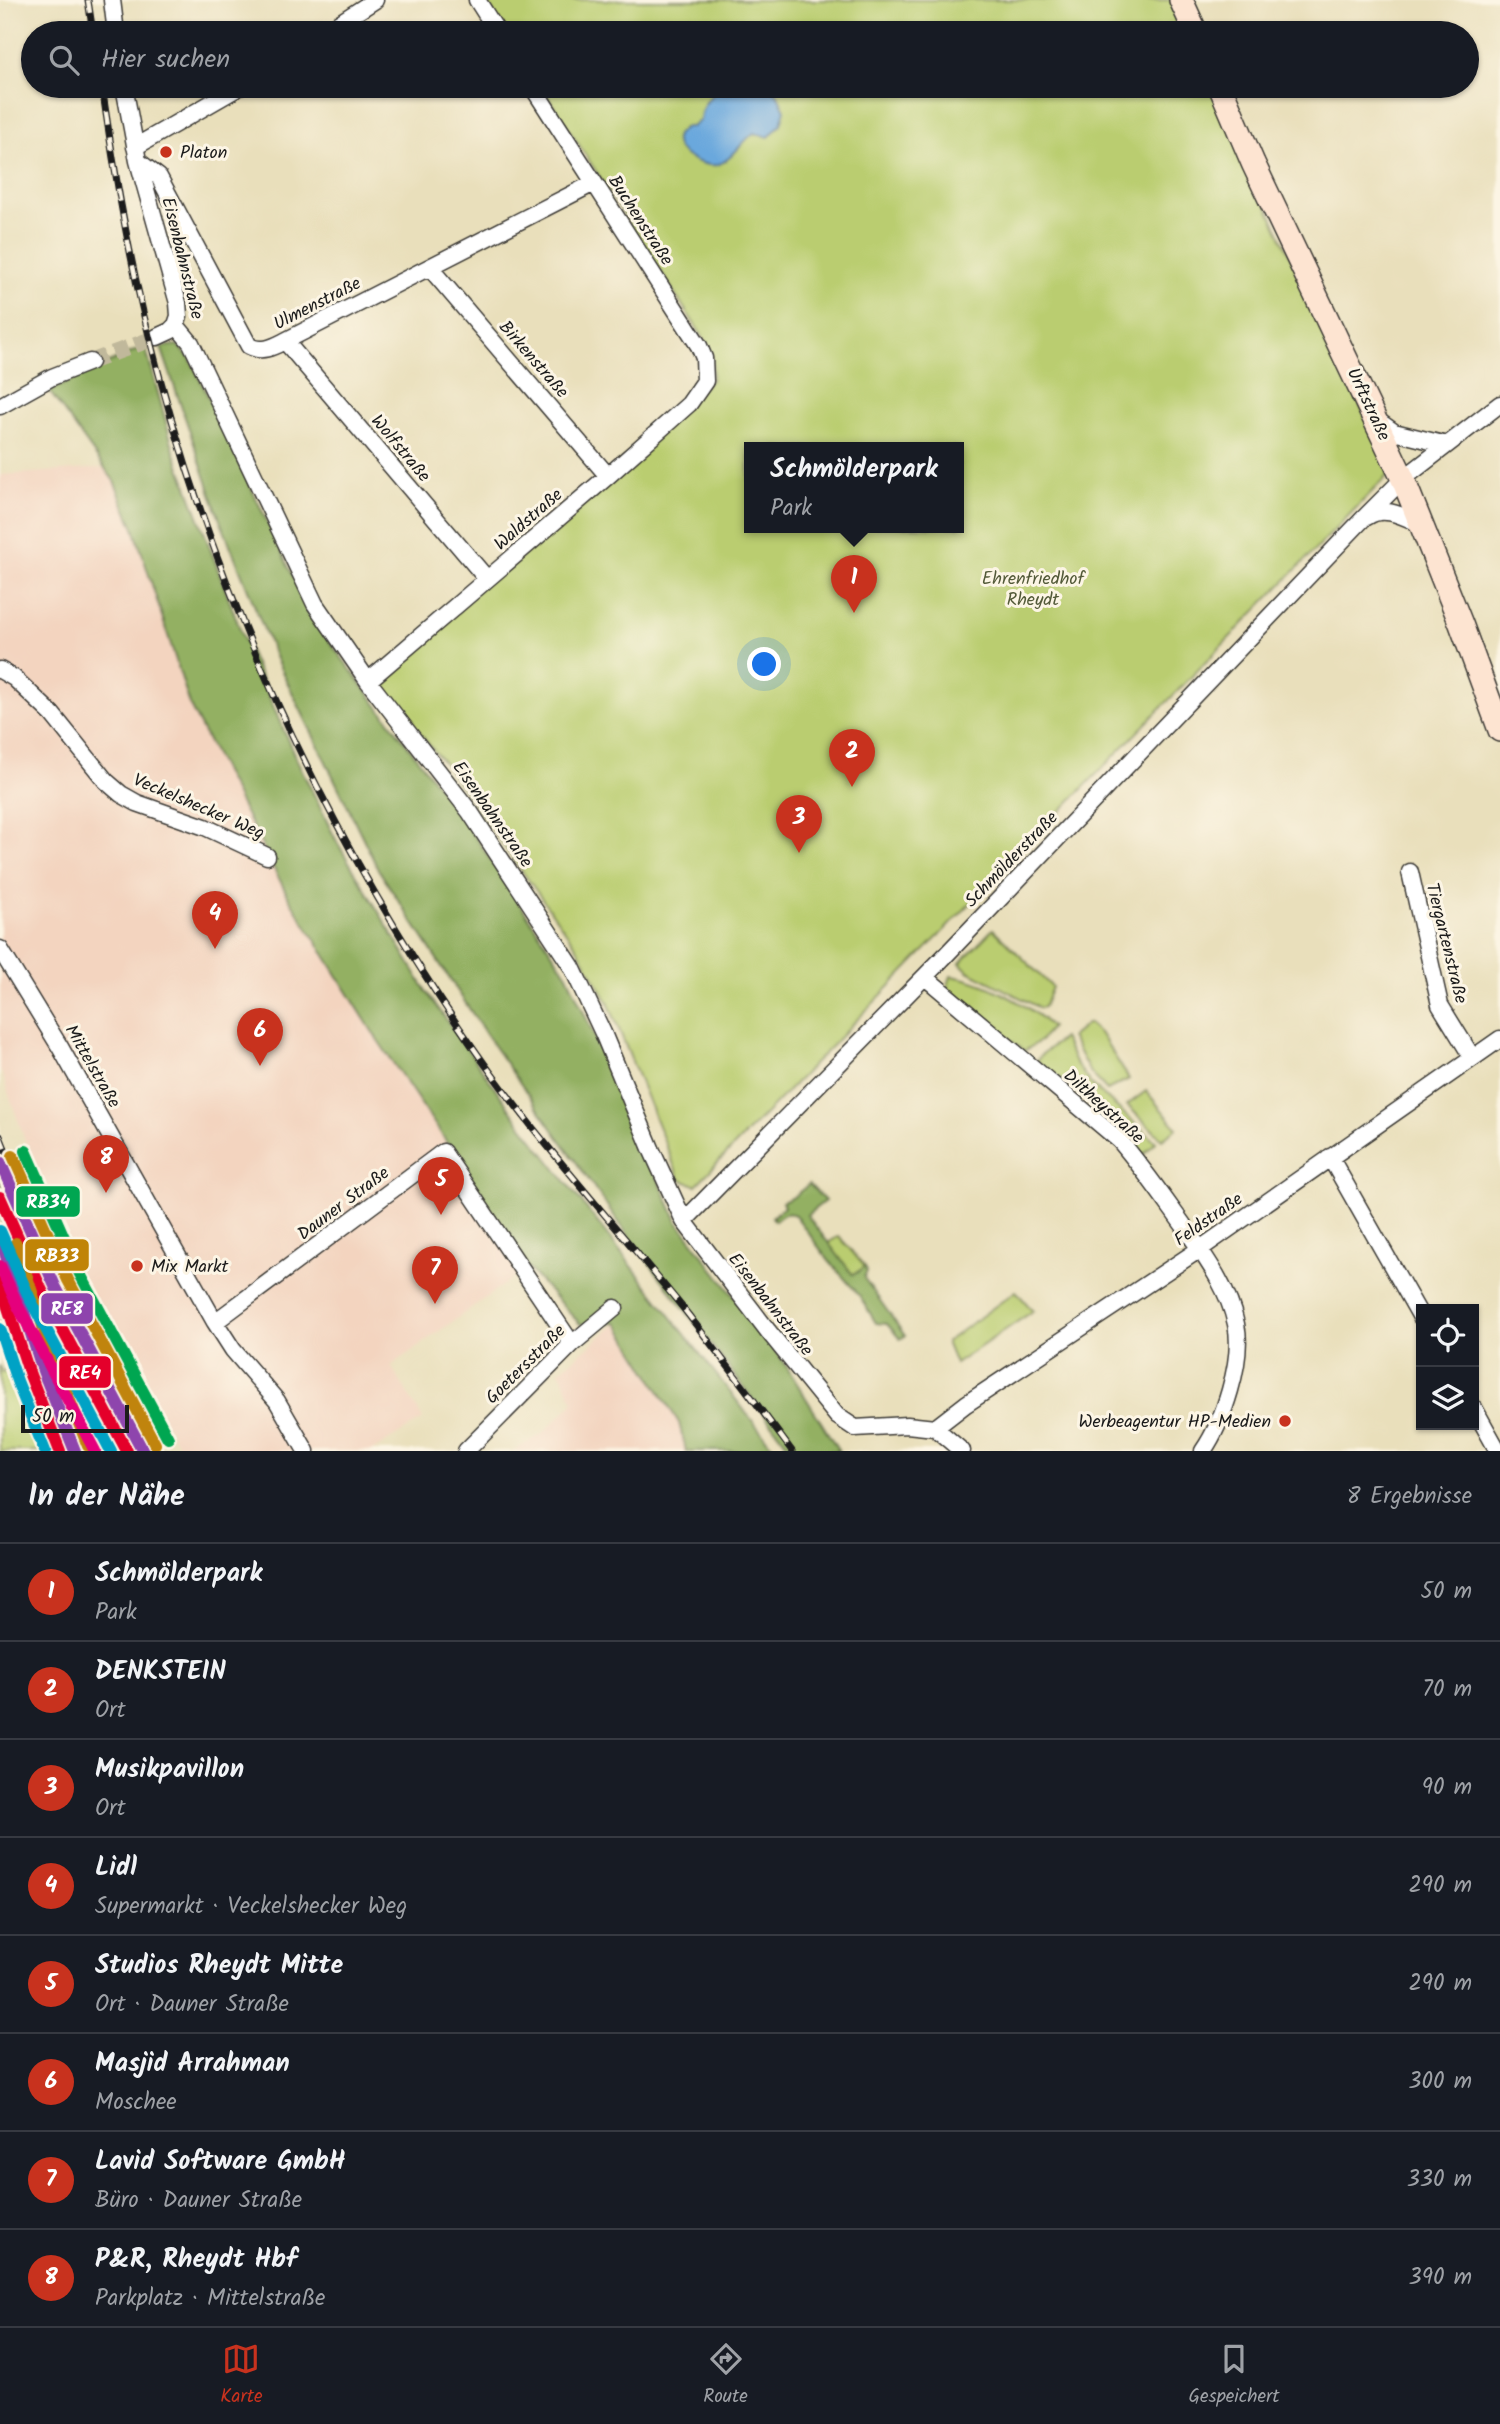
<!DOCTYPE html>
<html lang="de">
<meta charset="utf-8">
<style>
:root{--surface:#171b24;--page:#242831;--text:#f1f3f6;--muted:#9ea1a6;--line:#363941;--accent:#c8321e}
body{margin:0;font-family:Kalam,sans-serif;background:var(--page);color:var(--text)}
.controls{position:absolute;right:21px;bottom:21px;display:grid;overflow:hidden;border-radius:0px;box-shadow:0 2px 5px #0004}
.controls button{width:63px;height:63px;display:grid;place-items:center;padding:0;border:0;border-bottom:2px solid var(--line);background:var(--surface);color:var(--text);font:35px sans-serif}
.scale{position:absolute;left:21px;bottom:18px;width:108px;box-sizing:border-box;padding-left:7px;border:4px solid #1c1c1c;border-top:0;font-size:19px;line-height:24px;white-space:nowrap;color:#1c1c1c;-webkit-text-stroke:5px #fcf5e5;paint-order:stroke}
.you{position:absolute;left:765px;top:665px;width:24px;height:24px;margin:-18px;border:5px solid #fff;border-radius:50%;background:#1a73e8;box-shadow:0 0 0 10px #1a73e833}
.badge{display:grid;place-items:center;width:46px;height:46px;border-radius:50%;background:var(--accent);color:#fff;font-size:23px;font-weight:700}
.pin{position:absolute;translate:-50% -58px;filter:drop-shadow(0 2px 4px #0008)}
.pin::after{content:'';position:absolute;top:37px;width:24px;height:21px;background:inherit;clip-path:polygon(0 0,100% 0,50% 100%)}
.popup{position:absolute;left:744px;top:442px;width:220px;height:91px;box-sizing:border-box;display:grid;place-content:center;border-radius:0px;background:var(--surface);filter:drop-shadow(0 2px 5px #0005);font-size:23px;white-space:nowrap;color:var(--muted)}
.popup b{font-size:26px;color:var(--text)}
.popup::after{content:'';position:absolute;left:50%;top:100%;margin-left:-14px;border:14px solid transparent;border-top-color:var(--surface)}
.list{margin:0;padding:0;list-style:none}
h2{display:flex;justify-content:space-between;align-items:center;height:91px;margin:0;padding:0 28px;font-size:30px}
h2 small{font-size:23px;font-weight:400;color:var(--muted)}
.list li{display:grid;grid-template-columns:46px 1fr auto;gap:21px;align-items:center;box-sizing:border-box;height:98px;padding:0 28px;border-top:2px solid var(--line)}
.list b{display:block;font-size:26px;white-space:nowrap}
.list p{margin:0;font-size:23px;white-space:nowrap;color:var(--muted)}
.list em{font-size:23px;font-style:normal;color:var(--muted)}
.icon{flex:none;width:38px;height:38px;fill:none;stroke:currentColor;stroke-width:2;stroke-linecap:round;stroke-linejoin:round}
.map{position:relative;flex:none;width:1500px;height:1451px;overflow:hidden}
.search{position:absolute;background:var(--surface);box-shadow:0 2px 5px #0004;left:21px;right:21px;top:21px;height:77px;display:flex;align-items:center;gap:18px;box-sizing:border-box;padding:0 24px;border-radius:38px;color:var(--muted);font-size:26px}
.sheet{height:875px;background:var(--surface)}
nav{display:flex;justify-content:space-around;align-items:center;box-sizing:border-box;height:98px;border-top:2px solid var(--line);background:var(--surface);font-size:19px;color:var(--muted)}
nav a{display:grid;justify-items:center;gap:4px}
nav .on{color:var(--accent)}
.map>svg:first-child{display:block}
.built{fill:#f3d4bf}
.green{fill:#bacd70;stroke:#6b7446;stroke-width:2;fill-rule:evenodd}
.forest{fill:#93b062;stroke:#58663f;stroke-width:2}
.water{fill:#6ba8dd;stroke:#44627c;stroke-width:2}
.lines{fill:none;stroke-linecap:round;stroke-linejoin:round}
.street-tunnel{stroke:#c0b89b;stroke-width:16;stroke-dasharray:16 8;stroke-linecap:butt}
.street-casing{stroke:#3b3934;stroke-width:19}
.secondary-casing{stroke:#3b3934;stroke-width:26}
.street{stroke:#fff;stroke-width:16}
.secondary{stroke:#fde4d1;stroke-width:23}
.rail-casing{stroke:#1c1c1c;stroke-width:7}
.rail{stroke:#fcf5e5;stroke-width:4.5;stroke-dasharray:13;stroke-linecap:butt}
.rail-1-casing{stroke:#fcf5e5;stroke-width:18}
.rail-2-casing{stroke:#fcf5e5;stroke-width:18}
.rail-3-casing{stroke:#fcf5e5;stroke-width:18}
.rail-4-casing{stroke:#fcf5e5;stroke-width:18}
.rail-5-casing{stroke:#fcf5e5;stroke-width:18}
.rail-6-casing{stroke:#fcf5e5;stroke-width:18}
.rail-1{stroke:#8e44ad;stroke-width:12}
.rail-2{stroke:#e4002b;stroke-width:12}
.rail-3{stroke:#c08407;stroke-width:12}
.rail-4{stroke:#01a2c5;stroke-width:12}
.rail-5{stroke:#00a651;stroke-width:12}
.rail-6{stroke:#e5007d;stroke-width:12}
.poi-dot{fill:#c8321e;stroke:#fcf5e5;stroke-width:2.5}
.labels{text-anchor:middle;stroke-width:6;stroke-linejoin:round;paint-order:stroke}
.poi-label{font-size:18px;fill:#1c1c1c;stroke:#fcf5e5;text-anchor:start}
.street-label{font-size:18px;fill:#1c1c1c;stroke:#fcf5e5}
.park-label{font-size:18px;fill:#535a39;stroke:#fcf5e5}
.line-badge{stroke:#fcf5e5;stroke-width:2.5}
.badge-label{font-size:19px;text-anchor:middle;font-weight:bold;fill:#fff}
</style>
<div class="map">
<svg width="1500" height="1451" viewBox="0 0 1500 1451">
<rect width="100%" height="100%" fill="#fcf5e5"/>
<filter id="ink" filterUnits="userSpaceOnUse"><feTurbulence type="fractalNoise" baseFrequency=".0143" numOctaves="2"/><feDisplacementMap in="SourceGraphic" scale="14" xChannelSelector="R" yChannelSelector="G"/><feConvolveMatrix kernelMatrix="1 2 1 2 8 2 1 2 1" color-interpolation-filters="sRGB"/></filter>
<filter id="wash" filterUnits="userSpaceOnUse"><feTurbulence type="fractalNoise" baseFrequency=".00686" numOctaves="4" result="noise"/><feDisplacementMap in="SourceGraphic" scale="28" xChannelSelector="R" yChannelSelector="G"/><feGaussianBlur stdDeviation="1.57" result="paint"/><feColorMatrix in="noise" values="0 0 0 0 0 0 0 0 0 0 0 0 0 0 0 0 0 1.4 0 .05"/><feComposite in="paint" operator="in"/></filter>
<g filter="url(#wash)">
<rect width="100%" height="100%" fill="#e9dfbb"/>
<!-- built -->
<path class="built" d="M105 468 114 481 134 528 190 707 289 898 377 1039 526 1266 517 1275 391 1366 423 1419 372 1451H182L63 1248 0 1069V475Z
M617 1323 679 1423 686 1451H514L542 1434 574 1402 559 1371Z"/>
<!-- green -->
<path class="green" d="M485 0H1172L1187 33H507Z
M541 86H1211L1391 472 696 1185 680 1180 608 1002 576 946 444 763 376 680 712 379 713 360 706 342ZM749 447H959V527H749Z
M993 929 1052 987 1044 1007 1040 1008 968 971 960 963Z
M951 976C982 980 1030 1005 1051 1027L1040 1041 1024 1051 947 988Z
M1088 1023 1102 1036 1129 1079 1107 1090 1089 1071 1071 1037Z
M1063 1038 1075 1062 1091 1084 1156 1142 1142 1156 1097 1108 1037 1061 1041 1055Z
M1146 1091 1177 1128 1162 1139 1127 1105Z
M0 1180 62 1320 88 1367 103 1386 94 1392 128 1451H122L110 1431 90 1444 94 1451H88L82 1439 78 1440 60 1403 47 1367 4 1234 0 1221Z
M839 1236 865 1267 853 1275 828 1243Z
M1016 1291 1033 1311 955 1364 946 1342Z
M0 1311 5 1318 23 1377 52 1451H0V1365L3 1373 16 1368 3 1325H0Z"/>
<!-- forest -->
<path class="forest" d="M177 345 190 358 314 621 466 823 567 975 677 1221 783 1361 839 1451H792L625 1231 493 1045 378 869 276 659 220 520 161 347Z
M145 346 174 451 243 637 293 752 337 842 426 991 520 1123 776 1451H686L679 1423 617 1323 580 1324 526 1266 442 1135 377 1039 289 898 191 708 134 528 114 481 49 391Z
M809 1184 825 1201 807 1215 853 1275 865 1267 867 1271 864 1278 905 1336 900 1339 887 1324 876 1323 859 1295 829 1261 795 1215C786 1211 782 1215 775 1221L772 1217 784 1207 782 1202 792 1198Z"/>
<!-- water -->
<path class="water" d="M726 86H769L778 95 785 110 781 124 769 137 754 133C742 141 731 162 716 165 703 167 669 153 677 135 679 132 682 130 685 127H692L700 120C701 103 712 93 726 86Z"/>
</g>
<g filter="url(#ink)">
<g class="lines">
<!-- street-tunnel -->
<path class="street-tunnel" d="M90 362 157 337"/>
<defs>
<path id="street" d="M112 0 116 33
M477 0 498 33
M324 33 375 0
M124 86 138 161 178 303 179 316 176 325 191 343 315 604 368 681 470 812 572 967 603 1033 652 1151 684 1221 768 1331 837 1416 855 1428 907 1425 935 1428 962 1451
M135 147 241 86
M138 161 159 177 249 346C262 353 273 347 285 341L594 183
M430 268 608 476
M157 337 170 331 176 325
M285 341 487 579
M0 406 52 377 90 362
M1377 420 1394 432 1447 445
M1367 517C1384 504 1406 518 1423 525
M0 670 14 678 52 714 106 781 121 794 137 803 205 827 267 856
M368 681 608 476 689 404 705 381 704 358 699 346 532 86
M1410 872 1440 1005 1472 1057
M0 949 60 1047 215 1322 233 1350 277 1401 306 1451
M925 977 1120 1141C1143 1168 1163 1197 1184 1226 1205 1257 1228 1287 1236 1324 1244 1360 1223 1422 1203 1451
M1330 1157 1421 1317
M684 1221 942 959 1362 520 1403 479 1500 404
M215 1322 443 1152 572 1344
M1474 1408 1498 1451
M935 1428 966 1404 1200 1249 1500 1039
M466 1451 572 1344 615 1308"/>
<path id="secondary" d="M1181 0 1196 33
M1220 86 1253 163 1403 479 1461 624 1500 730"/>
</defs>
<!-- street casing -->
<use href="#street" class="street-casing"/>
<!-- secondary casing -->
<use href="#secondary" class="secondary-casing"/>
<!-- street -->
<use href="#street" class="street"/>
<!-- secondary -->
<use href="#secondary" class="secondary"/>
<defs>
<path id="rail" d="M88 0 93 33
M102 86C113 163 126 240 144 316 207 577 319 826 472 1046 536 1139 612 1221 683 1308 720 1355 756 1403 792 1451
M0 1136 23 1194 84 1322
M0 1269 34 1374 65 1451"/>
</defs>
<!-- rail casing -->
<use href="#rail" class="rail-casing"/>
<!-- rail -->
<use href="#rail" class="rail"/>
<defs>
<path id="rail-1" d="M0 1162 55 1286 143 1451
M3 1247 43 1371 75 1451"/>
<path id="rail-2" d="M0 1197 43 1293 127 1451
M0 1283 30 1375 60 1451"/>
<path id="rail-3" d="M13 1156 68 1280 155 1444
M16 1243 56 1366 88 1446"/>
<path id="rail-4" d="M0 1231 30 1299 111 1451
M0 1329 17 1381 45 1451"/>
<path id="rail-5" d="M26 1151 80 1274 168 1438"/>
<path id="rail-6" d="M0 1266 18 1306 95 1451"/>
</defs>
<!-- rail-1 casing -->
<use href="#rail-1" class="rail-1-casing"/>
<!-- rail-2 casing -->
<use href="#rail-2" class="rail-2-casing"/>
<!-- rail-3 casing -->
<use href="#rail-3" class="rail-3-casing"/>
<!-- rail-4 casing -->
<use href="#rail-4" class="rail-4-casing"/>
<!-- rail-5 casing -->
<use href="#rail-5" class="rail-5-casing"/>
<!-- rail-6 casing -->
<use href="#rail-6" class="rail-6-casing"/>
<!-- rail-1 -->
<use href="#rail-1" class="rail-1"/>
<!-- rail-2 -->
<use href="#rail-2" class="rail-2"/>
<!-- rail-3 -->
<use href="#rail-3" class="rail-3"/>
<!-- rail-4 -->
<use href="#rail-4" class="rail-4"/>
<!-- rail-5 -->
<use href="#rail-5" class="rail-5"/>
<!-- rail-6 -->
<use href="#rail-6" class="rail-6"/>
</g>
</g>
<!-- markers -->
<g class="poi-dot">
<circle cx="166" cy="152" r="7"/>
<circle cx="137" cy="1266" r="7"/>
<circle cx="1285" cy="1421" r="7"/>
</g>
<g class="labels">
<!-- poi labels -->
<g class="poi-label">
<text x="180" y="158">Platon</text>
<text x="151" y="1272">Mix Markt</text>
<text x="1271" y="1427" text-anchor="end">Werbeagentur HP-Medien</text>
</g>
<!-- street labels -->
<g class="street-label">
<text transform="translate(641 220) rotate(57)" y="6">Buchenstraße</text>
<text transform="translate(183 258) rotate(76)" y="6">Eisenbahnstraße</text>
<text transform="translate(317 303) rotate(-27)" y="6">Ulmenstraße</text>
<text transform="translate(534 359) rotate(49)" y="6">Birkenstraße</text>
<text transform="translate(1369 404) rotate(65)" y="6">Urftstraße</text>
<text transform="translate(401 448) rotate(50)" y="6">Wolfstraße</text>
<text transform="translate(528 519) rotate(-41)" y="6">Waldstraße</text>
<text transform="translate(199 806) rotate(23)" y="6">Veckelshecker Weg</text>
<text transform="translate(493 814) rotate(55)" y="6">Eisenbahnstraße</text>
<text transform="translate(1011 859) rotate(-46)" y="6">Schmölderstraße</text>
<text transform="translate(1447 943) rotate(76)" y="6">Tiergartenstraße</text>
<text transform="translate(93 1066) rotate(60)" y="6">Mittelstraße</text>
<text transform="translate(1104 1106) rotate(42)" y="6">Diltheystraße</text>
<text transform="translate(343 1203) rotate(-37)" y="6">Dauner Straße</text>
<text transform="translate(1208 1219) rotate(-35)" y="6">Feldstraße</text>
<text transform="translate(771 1304) rotate(52)" y="6">Eisenbahnstraße</text>
<text transform="translate(525 1364) rotate(-45)" y="6">Goetersstraße</text>
</g>
<!-- park labels -->
<g class="park-label">
<text x="1033" y="584">Ehrenfriedhof<tspan x="1033" dy="21">Rheydt</tspan></text>
</g>
</g>
<g class="line-badge">
<rect x="15" y="1185" width="66" height="33" rx="7" fill="#00a651"/>
<rect x="24" y="1238" width="66" height="34" rx="7" fill="#c08407"/>
<rect x="40" y="1292" width="54" height="33" rx="7" fill="#8e44ad"/>
<rect x="58" y="1355" width="54" height="34" rx="7" fill="#e4002b"/>
</g>
<g class="badge-label">
<text x="48" y="1208">RB34</text>
<text x="57" y="1262">RB33</text>
<text x="67" y="1315">RE8</text>
<text x="85" y="1379">RE4</text>
</g>
</svg>
<div class="controls">
<button><svg class="icon" aria-label="locate" viewBox="0 0 24 24"><circle cx="12" cy="12" r="6"/><path d="M12 2v4M12 18v4M2 12h4M18 12h4"/></svg></button>
<button><svg class="icon" aria-label="layers" viewBox="0 0 24 24"><path d="M12 4l9 5-9 5-9-5zM3 14l9 5 9-5"/></svg></button>
</div>
<div class="scale">50 m</div>
<div class="you"></div>
<div class="pin badge" style="left:854px;top:613px">1</div>
<div class="popup"><b>Schmölderpark</b>Park</div>
<div class="pin badge" style="left:852px;top:787px">2</div>
<div class="pin badge" style="left:799px;top:853px">3</div>
<div class="pin badge" style="left:215px;top:949px">4</div>
<div class="pin badge" style="left:441px;top:1215px">5</div>
<div class="pin badge" style="left:260px;top:1066px">6</div>
<div class="pin badge" style="left:435px;top:1304px">7</div>
<div class="pin badge" style="left:106px;top:1193px">8</div>
<div class="search"><svg class="icon" aria-label="search" viewBox="0 0 24 24"><circle cx="10" cy="10" r="6"/><path d="M15 15l6 6"/></svg>Hier suchen</div>
</div>
<section class="sheet">
<h2>In der Nähe<small>8 Ergebnisse</small></h2>
<ul class="list">
<li><span class="badge">1</span><div><b>Schmölderpark</b><p>Park</p></div><em>50 m</em></li>
<li><span class="badge">2</span><div><b>DENKSTEIN</b><p>Ort</p></div><em>70 m</em></li>
<li><span class="badge">3</span><div><b>Musikpavillon</b><p>Ort</p></div><em>90 m</em></li>
<li><span class="badge">4</span><div><b>Lidl</b><p>Supermarkt · Veckelshecker Weg</p></div><em>290 m</em></li>
<li><span class="badge">5</span><div><b>Studios Rheydt Mitte</b><p>Ort · Dauner Straße</p></div><em>290 m</em></li>
<li><span class="badge">6</span><div><b>Masjid Arrahman</b><p>Moschee</p></div><em>300 m</em></li>
<li><span class="badge">7</span><div><b>Lavid Software GmbH</b><p>Büro · Dauner Straße</p></div><em>330 m</em></li>
<li><span class="badge">8</span><div><b>P&amp;R, Rheydt Hbf</b><p>Parkplatz · Mittelstraße</p></div><em>390 m</em></li>
</ul>
</section>
<nav>
<a class="on"><svg class="icon" aria-label="map" viewBox="0 0 24 24"><path d="M3 6l6-2 6 2 6-2v14l-6 2-6-2-6 2zM9 4v14M15 6v14"/></svg>Karte</a>
<a><svg class="icon" aria-label="directions" viewBox="0 0 24 24"><path d="M12 3l9 9-9 9-9-9zM9 14v-3h6M13 9l2 2-2 2"/></svg>Route</a>
<a><svg class="icon" aria-label="saved" viewBox="0 0 24 24"><path d="M7 4h10v16l-5-4-5 4z"/></svg>Gespeichert</a>
</nav>
